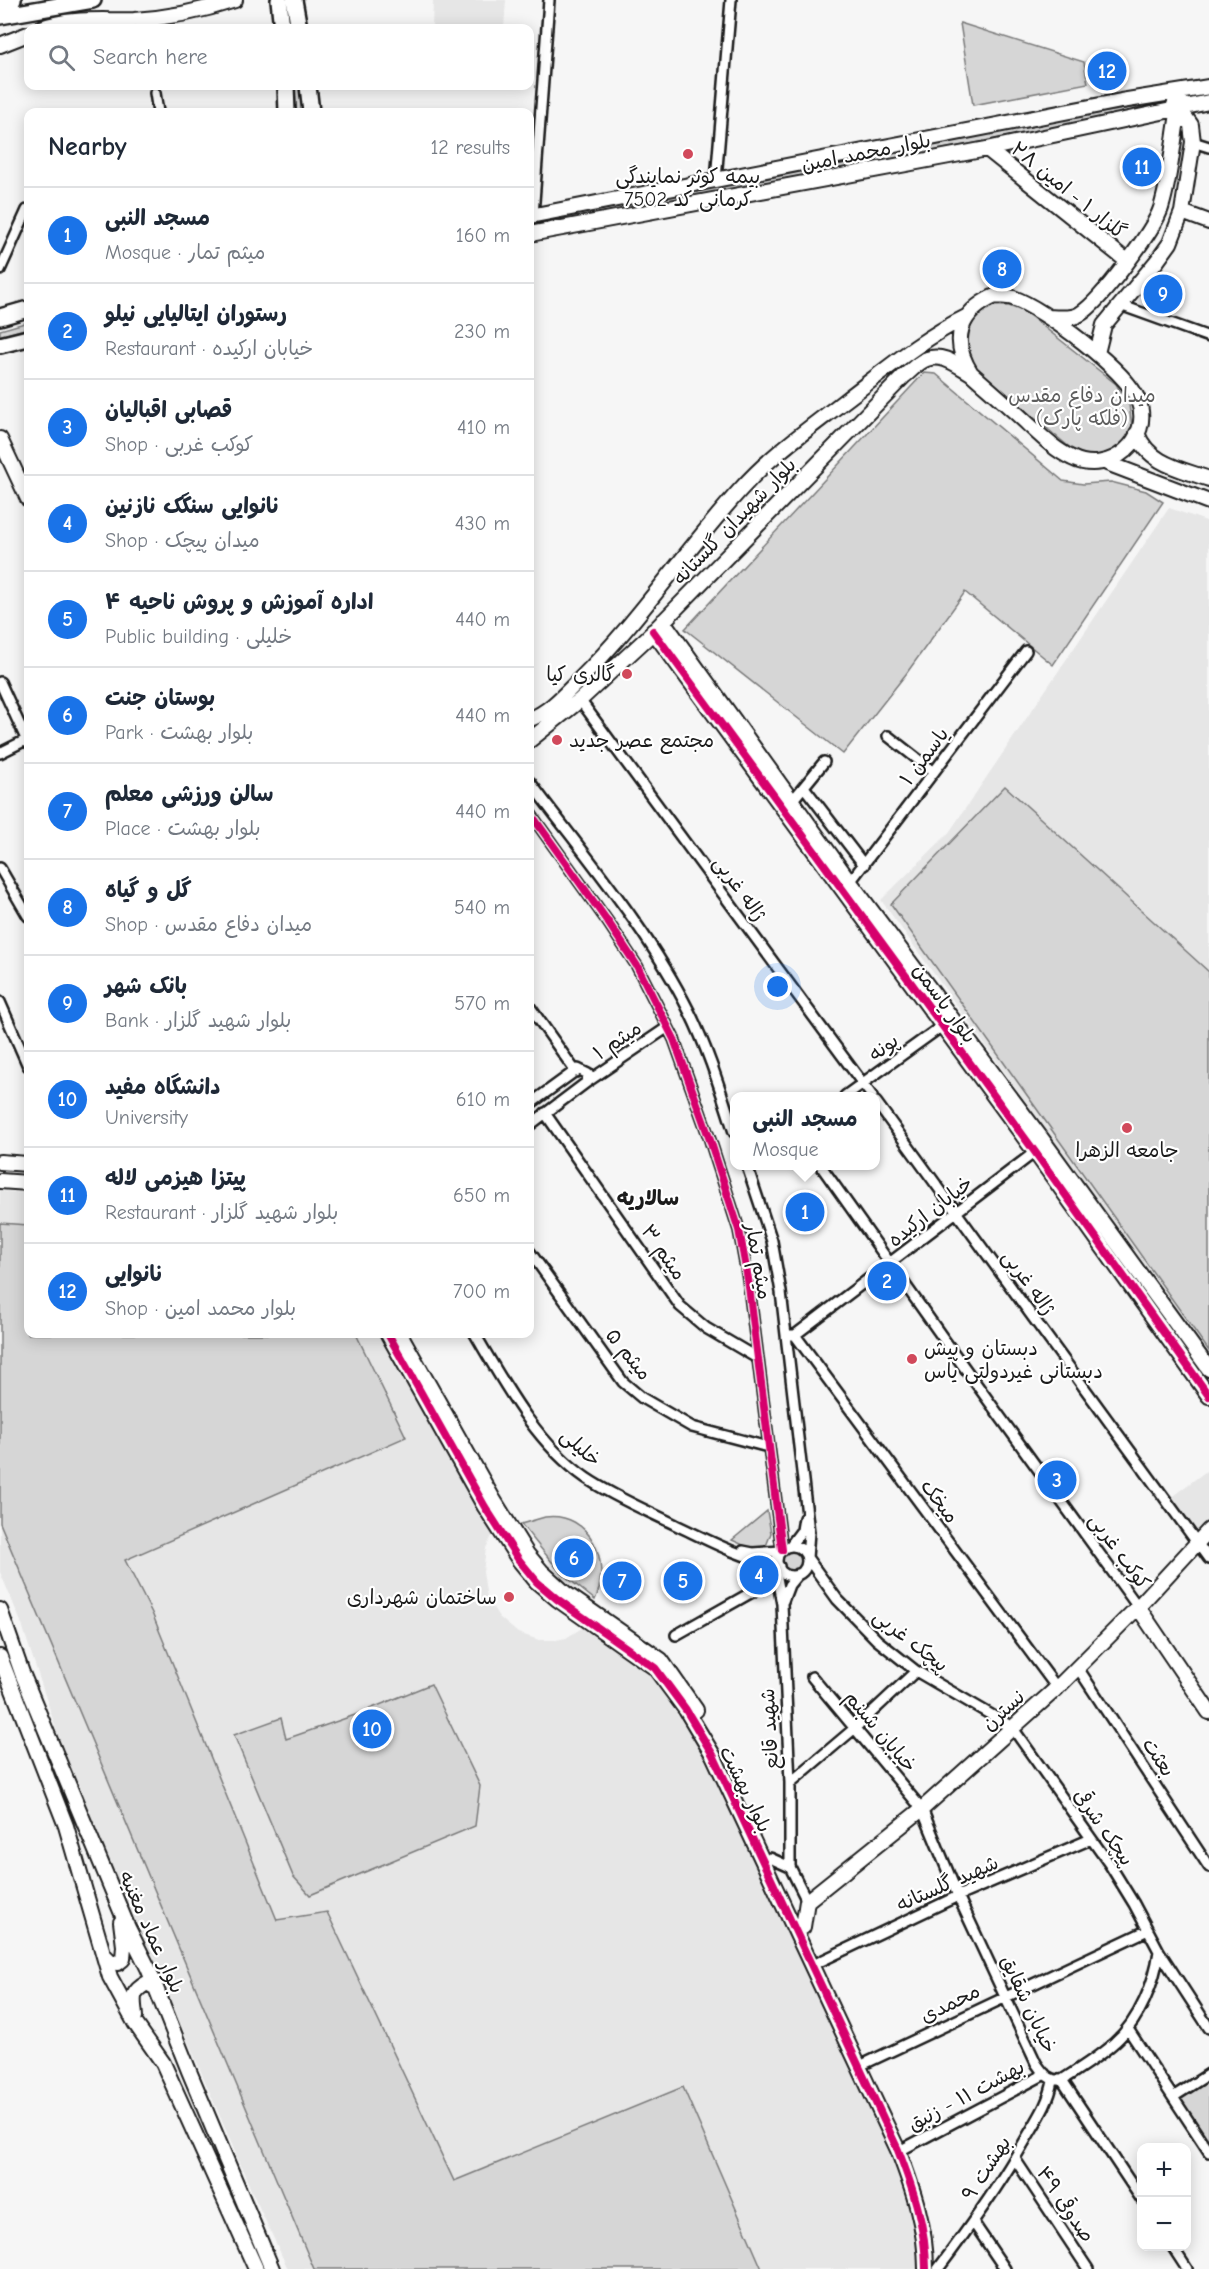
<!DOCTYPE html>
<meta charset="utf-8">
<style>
:root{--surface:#fff;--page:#f2f2f3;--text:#1f2937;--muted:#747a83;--line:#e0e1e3;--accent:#1a73e8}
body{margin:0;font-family:"Comic Neue","Playpen Sans Arabic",sans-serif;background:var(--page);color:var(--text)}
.controls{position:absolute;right:18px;bottom:18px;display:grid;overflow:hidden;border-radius:12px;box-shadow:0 3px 15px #0003}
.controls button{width:54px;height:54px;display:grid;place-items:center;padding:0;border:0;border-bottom:2px solid var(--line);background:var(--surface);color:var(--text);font:30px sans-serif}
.you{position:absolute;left:778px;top:987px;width:21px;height:21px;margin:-15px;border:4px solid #fff;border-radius:50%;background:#1a73e8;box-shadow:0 0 0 9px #1a73e833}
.badge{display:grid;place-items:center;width:39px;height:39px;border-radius:50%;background:var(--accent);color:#fff;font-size:20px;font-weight:700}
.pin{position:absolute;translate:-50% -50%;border:3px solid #fff;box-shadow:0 2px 6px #0006}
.popup{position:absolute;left:730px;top:1092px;width:150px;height:78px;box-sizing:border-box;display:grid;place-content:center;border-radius:12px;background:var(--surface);filter:drop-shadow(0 2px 4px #0005);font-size:20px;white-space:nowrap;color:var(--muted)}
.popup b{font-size:22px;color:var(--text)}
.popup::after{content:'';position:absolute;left:50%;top:100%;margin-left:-12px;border:12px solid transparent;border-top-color:var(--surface)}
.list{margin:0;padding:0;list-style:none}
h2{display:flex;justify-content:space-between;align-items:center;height:78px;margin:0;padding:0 24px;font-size:26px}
h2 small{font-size:20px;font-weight:400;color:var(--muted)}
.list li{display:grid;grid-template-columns:39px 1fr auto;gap:18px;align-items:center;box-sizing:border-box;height:96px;padding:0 24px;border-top:2px solid var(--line)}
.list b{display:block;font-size:22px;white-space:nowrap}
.list p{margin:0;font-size:20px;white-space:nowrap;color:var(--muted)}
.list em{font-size:20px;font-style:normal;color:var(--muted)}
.icon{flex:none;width:33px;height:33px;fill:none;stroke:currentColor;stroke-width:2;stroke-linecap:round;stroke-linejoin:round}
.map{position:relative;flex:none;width:1209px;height:2269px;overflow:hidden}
.search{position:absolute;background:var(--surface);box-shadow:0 3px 15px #0003;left:24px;top:24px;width:510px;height:66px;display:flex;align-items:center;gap:15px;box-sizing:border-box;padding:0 21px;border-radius:12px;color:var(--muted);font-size:22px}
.panel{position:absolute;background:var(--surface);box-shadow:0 3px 15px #0003;left:24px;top:108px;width:510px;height:1230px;border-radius:12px}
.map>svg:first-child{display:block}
.built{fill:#e6e6e6}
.green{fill:#d6d6d6;stroke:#797979;stroke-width:1.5}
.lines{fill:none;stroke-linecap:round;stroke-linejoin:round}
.street-casing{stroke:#1c1c1c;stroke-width:14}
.secondary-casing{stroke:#1c1c1c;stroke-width:18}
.primary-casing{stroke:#1c1c1c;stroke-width:20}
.street{stroke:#fff;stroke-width:9}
.secondary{stroke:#fff;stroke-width:14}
.primary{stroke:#fff;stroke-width:15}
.cycleway-casing{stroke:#fff;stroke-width:11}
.cycleway{stroke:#d6006c;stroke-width:8}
.poi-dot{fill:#d1495b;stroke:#fff;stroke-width:2}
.labels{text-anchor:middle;stroke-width:4.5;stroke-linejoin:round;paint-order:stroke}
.street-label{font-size:20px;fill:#1c1c1c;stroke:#fff}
.poi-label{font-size:20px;fill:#1c1c1c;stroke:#fff}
.park-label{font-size:20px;fill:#5d5d5d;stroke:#fff}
.neighbourhood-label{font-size:21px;font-weight:bold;fill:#1c1c1c;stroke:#fff}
</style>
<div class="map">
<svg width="1209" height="2269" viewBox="0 0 1209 2269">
<rect width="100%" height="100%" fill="#f6f6f6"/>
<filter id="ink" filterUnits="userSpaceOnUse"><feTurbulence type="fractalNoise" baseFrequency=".0167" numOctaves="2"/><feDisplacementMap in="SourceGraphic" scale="12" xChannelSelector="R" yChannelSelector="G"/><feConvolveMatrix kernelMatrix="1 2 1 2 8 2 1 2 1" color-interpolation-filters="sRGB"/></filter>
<g filter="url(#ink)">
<!-- built -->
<path class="built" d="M433 0H506L504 28H432Z
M1169 508 1209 522V1357L881 900 948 834Z
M0 1191 28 1193V1334H380L495 1530 486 1548 483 1572 487 1598 499 1617 518 1633 539 1640H556L566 1638 582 1628 649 1672 706 1758 898 2165 916 2216 920 2269H288L252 2192 162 1980 128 1909 58 1735 21 1622 0 1572Z
M1209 1469V1519L1198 1530 1193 1529 1170 1498Z"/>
<!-- green -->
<path class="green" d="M960 23 1084 62 1088 83 973 105Z
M294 86H302L304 112H296Z
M1153 107 1133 113 530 227V219L993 131 1131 108Z
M1009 306 1025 312 1116 384 1129 405 1132 426 1124 442 1108 455 1095 458 1080 456 976 369C964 348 964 320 990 307 995 305 1003 306 1009 306Z
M28 322V328L0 336V330Z
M924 373 936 374 1063 481 1083 484 1111 482 1146 491 1163 502 1053 665 965 592 906 674 843 754 685 629Z
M1005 786 1209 972V1351L891 904Z
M0 1223 28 1225V1334H356L406 1437 125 1560 152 1613 277 1920 327 1912 454 2181 683 2087 762 2269H314L0 1523Z
M767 1511 771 1533 766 1546 752 1549 732 1540Z
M545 1517C591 1511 612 1563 595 1600L560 1572 521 1524Z
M782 1561a11 11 0 1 1 22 0a11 11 0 1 1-22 0Z
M431 1684 480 1786 475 1826 310 1895 293 1876 234 1735 281 1718 286 1739 355 1715Z
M1209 2076V2146L1176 2098Z"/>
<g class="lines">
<defs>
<path id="street" d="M155 93 158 112
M1193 142 1209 147
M716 180 731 0
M533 215 549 0
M0 270 27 210
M1120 305 1209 337
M0 682 28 743
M580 700 872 1096
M888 736 934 772
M0 753 28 739
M530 782C585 856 648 929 689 1011 708 1049 721 1092 734 1132
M804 787 864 865
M792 801 824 762
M530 813 608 922 637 966 674 1039 710 1140 739 1230 748 1279 782 1550
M0 868 28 916
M850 882 1026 651
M0 1002 28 1066
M530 1007 576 1072
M587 1082 668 1027
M845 1096 942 1026
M876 1102 1209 1559
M530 1104 578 1069 588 1074 587 1082 530 1125
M545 1113 680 1306 706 1328 757 1358
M747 1166 772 1241 781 1292 809 1532 807 1558
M821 1166 943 1338 1138 1607
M530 1252 623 1382 642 1398 692 1427 768 1447
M475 1334C505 1385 536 1443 586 1478 614 1497 646 1510 676 1525 710 1541 741 1558 778 1565
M791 1335H795L1035 1152
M795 1335 1057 1688
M790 1546 802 1530 804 1518
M777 1561a15 15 0 1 1 30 0a15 15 0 1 1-30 0Z
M743 1551 753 1553 781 1551
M808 1559 837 1599 877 1640 916 1671 1012 1727 1110 1865 1134 1904 1159 1951 1209 2028
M779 1566 777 1578 782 1604 790 1783V1867L807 1901
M783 1601 789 1585 798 1574
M676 1635 777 1578
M1078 1668 1209 1867
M812 1677 922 1809 958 1896 1036 2063C1043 2073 1048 2081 1062 2080 1080 2068 1099 2057 1115 2042 1139 2021 1155 1982 1159 1951
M790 1783 855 1728 916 1671
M770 1858 790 1867
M819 1962 958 1896 1091 1839
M1128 2029 1209 2152
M866 2063 1148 1930
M1062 2080 1142 2200
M1173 2097 1209 2074
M905 2148 1045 2074
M1015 2159 1088 2269
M973 2222 1005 2269
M1172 2246 1187 2269
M938 2269C970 2227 1000 2185 1026 2139 1037 2120 1049 2103 1053 2081"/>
<path id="secondary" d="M41 28C71 17 103 21 134 20 168 18 202 11 235 0
M0 45 28 34
M987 149 1127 261
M1182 212 1209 222
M530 216 1121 101 1209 87
M530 234 987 149 1209 102
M995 296C1001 297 1007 296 1013 298 1043 308 1127 371 1138 400 1154 439 1109 477 1072 458 1055 450 1042 437 1029 425 1010 407 990 390 971 373 950 340 959 312 995 296Z
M1048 317C1059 317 1071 320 1080 314 1100 302 1154 230 1161 208 1171 176 1173 141 1179 108L1183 104
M1097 353 1104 325 1157 261 1170 243 1182 212 1193 142 1191 125 1179 108 1174 105
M1137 433C1148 464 1181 469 1209 479
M0 439 28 499
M1107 463 1209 502
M663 621 850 882 1041 1138 1209 1369
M653 631 1035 1152 1209 1396
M530 719C548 713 565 694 579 680 639 621 684 552 740 490 770 456 807 430 843 402 883 372 921 339 966 317
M530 740 580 700 647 638 904 376C911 371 919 361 927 359 943 353 958 366 971 373
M0 1162 28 1164
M0 1181 28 1183
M388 1334 485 1507 519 1560 537 1582 557 1599 655 1668 686 1710 713 1755 898 2150C913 2189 926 2227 926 2269
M400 1334 493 1499 527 1554 542 1572 565 1593 661 1660 696 1710
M1138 1607 1209 1712
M0 1610 22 1673 128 1928 148 1968 189 2071 272 2269
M0 1657 66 1826 110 1977 135 2023 163 2063 256 2269
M803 1927 807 1901 922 1809 1057 1688 1138 1607 1209 1530
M104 1955 111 1962 118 1963 123 1959 124 1946 121 1922
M135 2017C134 1999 129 1993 147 1983L156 1988"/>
<path id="primary" d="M279 0 282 28
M294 0 299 28
M0 2 13 0
M0 16 93 0
M286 86 287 112
M308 86 311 112
M0 317 28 309
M0 345 28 338"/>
</defs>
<!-- street casing -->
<use href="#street" class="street-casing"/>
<!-- secondary casing -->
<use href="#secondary" class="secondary-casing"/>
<!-- primary casing -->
<use href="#primary" class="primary-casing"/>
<!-- street -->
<use href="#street" class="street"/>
<!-- secondary -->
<use href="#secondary" class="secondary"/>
<!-- primary -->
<use href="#primary" class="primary"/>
<defs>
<path id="cycleway" d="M653 631 1035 1152 1209 1396
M530 813 608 922 637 966 674 1039 710 1140 739 1230 748 1279 782 1550
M388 1334 485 1507 519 1560 537 1582 557 1599 655 1668 686 1710 713 1755 898 2150C913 2189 926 2227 926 2269"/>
</defs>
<!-- cycleway casing -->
<use href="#cycleway" class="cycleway-casing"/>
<!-- cycleway -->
<use href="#cycleway" class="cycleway"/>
</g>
</g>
<!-- markers -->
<g class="poi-dot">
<circle cx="688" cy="154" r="6"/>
<circle cx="627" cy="674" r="6"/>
<circle cx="557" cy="740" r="6"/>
<circle cx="1127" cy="1128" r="6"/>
<circle cx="912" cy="1359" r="6"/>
<circle cx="509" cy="1597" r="6"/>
</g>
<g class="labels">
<!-- street labels -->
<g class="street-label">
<text transform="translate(866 152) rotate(-11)" y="7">بلوار محمد امین</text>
<text transform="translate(1069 190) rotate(39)" y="7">گلزار ۱ - امین ۲۸</text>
<text transform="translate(734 521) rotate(-46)" y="7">بلوار شهیدان گلستانه</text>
<text transform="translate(924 756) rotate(-53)" y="7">یاسمن ۱</text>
<text transform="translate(740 888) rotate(54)" y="7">ژاله غربی</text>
<text transform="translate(945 1003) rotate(54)" y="7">بلوار یاسمن</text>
<text transform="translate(617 1040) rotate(-34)" y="7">میثم ۱</text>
<text transform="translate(883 1047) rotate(-36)" y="7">پونه</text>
<text transform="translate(930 1211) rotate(-38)" y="7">خیابان ارکیده</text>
<text transform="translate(664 1252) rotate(55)" y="7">میثم ۳</text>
<text transform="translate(759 1261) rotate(80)" y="7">میثم تمار</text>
<text transform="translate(1029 1282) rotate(54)" y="7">ژاله غربی</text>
<text transform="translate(629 1354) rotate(51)" y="7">میثم ۵</text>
<text transform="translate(581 1447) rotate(42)" y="7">خلیلی</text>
<text transform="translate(940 1501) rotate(53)" y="7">میخک</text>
<text transform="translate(1120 1551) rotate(54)" y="7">کوکب غربی</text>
<text transform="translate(911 1640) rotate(38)" y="7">پیچک غربی</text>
<text transform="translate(1003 1710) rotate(-42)" y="7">نسترن</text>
<text transform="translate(769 1729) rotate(-93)" y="7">شهید قانع</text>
<text transform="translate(881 1731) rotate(50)" y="7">خیابان شبنم</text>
<text transform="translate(1159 1757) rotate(57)" y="7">بعثت</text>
<text transform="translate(746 1789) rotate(64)" y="7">بلوار بهشت</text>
<text transform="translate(1104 1827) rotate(55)" y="7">پیچک شرقی</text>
<text transform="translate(947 1883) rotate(-24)" y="7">شهید گلستانه</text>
<text transform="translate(152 1932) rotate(66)" y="7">بلوار عماد مغنیه</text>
<text transform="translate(950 2003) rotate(-26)" y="7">محمدی</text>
<text transform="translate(1029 2004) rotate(65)" y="7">خیابان شقایق</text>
<text transform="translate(966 2095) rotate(-28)" y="7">بهشت ۱۱ - زنبق</text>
<text transform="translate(986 2168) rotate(-57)" y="7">بهشت ۹</text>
<text transform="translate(1066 2204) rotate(56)" y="7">صدوقی ۴۹</text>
</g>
<!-- poi labels -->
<g class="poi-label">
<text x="688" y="183">بیمه کوثر نمایندگی<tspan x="688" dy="23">کرمانی کد 7502</tspan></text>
<text x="615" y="681" text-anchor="end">گالری کیا</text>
<text x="569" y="747" text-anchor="start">مجتمع عصر جدید</text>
<text x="1127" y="1157">جامعه الزهرا</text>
<text x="924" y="1355" text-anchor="start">دبستان و پیش<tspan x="924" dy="23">دبستانی غیردولتی یاس</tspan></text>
<text x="497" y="1604" text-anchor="end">ساختمان شهرداری</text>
</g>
<!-- park labels -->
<g class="park-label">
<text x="1082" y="402">میدان دفاع مقدس<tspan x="1082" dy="23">(فلکه پارک)</tspan></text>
</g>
<!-- neighbourhood labels -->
<g class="neighbourhood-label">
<text x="648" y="1205">سالاریه</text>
</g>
</g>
</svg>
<div class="controls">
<button>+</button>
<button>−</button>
</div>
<div class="you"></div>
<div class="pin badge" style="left:805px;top:1212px">1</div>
<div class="popup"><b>مسجد النبی</b>Mosque</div>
<div class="pin badge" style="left:887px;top:1281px">2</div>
<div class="pin badge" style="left:1057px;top:1480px">3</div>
<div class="pin badge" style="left:759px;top:1575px">4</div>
<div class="pin badge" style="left:683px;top:1581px">5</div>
<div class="pin badge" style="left:574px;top:1558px">6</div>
<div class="pin badge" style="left:622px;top:1581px">7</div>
<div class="pin badge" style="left:1002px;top:269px">8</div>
<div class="pin badge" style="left:1163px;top:294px">9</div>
<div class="pin badge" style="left:372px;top:1729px">10</div>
<div class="pin badge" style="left:1142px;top:167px">11</div>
<div class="pin badge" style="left:1107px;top:71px">12</div>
<div class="search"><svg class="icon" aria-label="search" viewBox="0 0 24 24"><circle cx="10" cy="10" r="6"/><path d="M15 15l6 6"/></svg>Search here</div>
<section class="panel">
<h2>Nearby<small>12 results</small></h2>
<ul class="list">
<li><span class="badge">1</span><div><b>مسجد النبی</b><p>Mosque · میثم تمار</p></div><em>160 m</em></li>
<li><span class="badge">2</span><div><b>رستوران ایتالیایی نیلو</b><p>Restaurant · خیابان ارکیده</p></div><em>230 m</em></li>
<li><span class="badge">3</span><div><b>قصابی اقبالیان</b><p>Shop · کوکب غربی</p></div><em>410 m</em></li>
<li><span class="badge">4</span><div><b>نانوایی سنگک نازنین</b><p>Shop · میدان پیچک</p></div><em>430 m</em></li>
<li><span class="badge">5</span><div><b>اداره آموزش و پروش ناحیه ۴</b><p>Public building · خلیلی</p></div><em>440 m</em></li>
<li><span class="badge">6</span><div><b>بوستان جنت</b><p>Park · بلوار بهشت</p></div><em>440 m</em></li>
<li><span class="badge">7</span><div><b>سالن ورزشی معلم</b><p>Place · بلوار بهشت</p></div><em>440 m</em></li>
<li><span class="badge">8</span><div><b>گل و گیاه</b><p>Shop · میدان دفاع مقدس</p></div><em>540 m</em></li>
<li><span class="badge">9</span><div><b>بانک شهر</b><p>Bank · بلوار شهید گلزار</p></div><em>570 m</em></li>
<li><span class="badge">10</span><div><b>دانشگاه مفید</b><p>University</p></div><em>610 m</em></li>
<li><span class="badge">11</span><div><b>پیتزا هیزمی لاله</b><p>Restaurant · بلوار شهید گلزار</p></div><em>650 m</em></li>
<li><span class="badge">12</span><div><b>نانوایی</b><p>Shop · بلوار محمد امین</p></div><em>700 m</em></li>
</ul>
</section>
</div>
